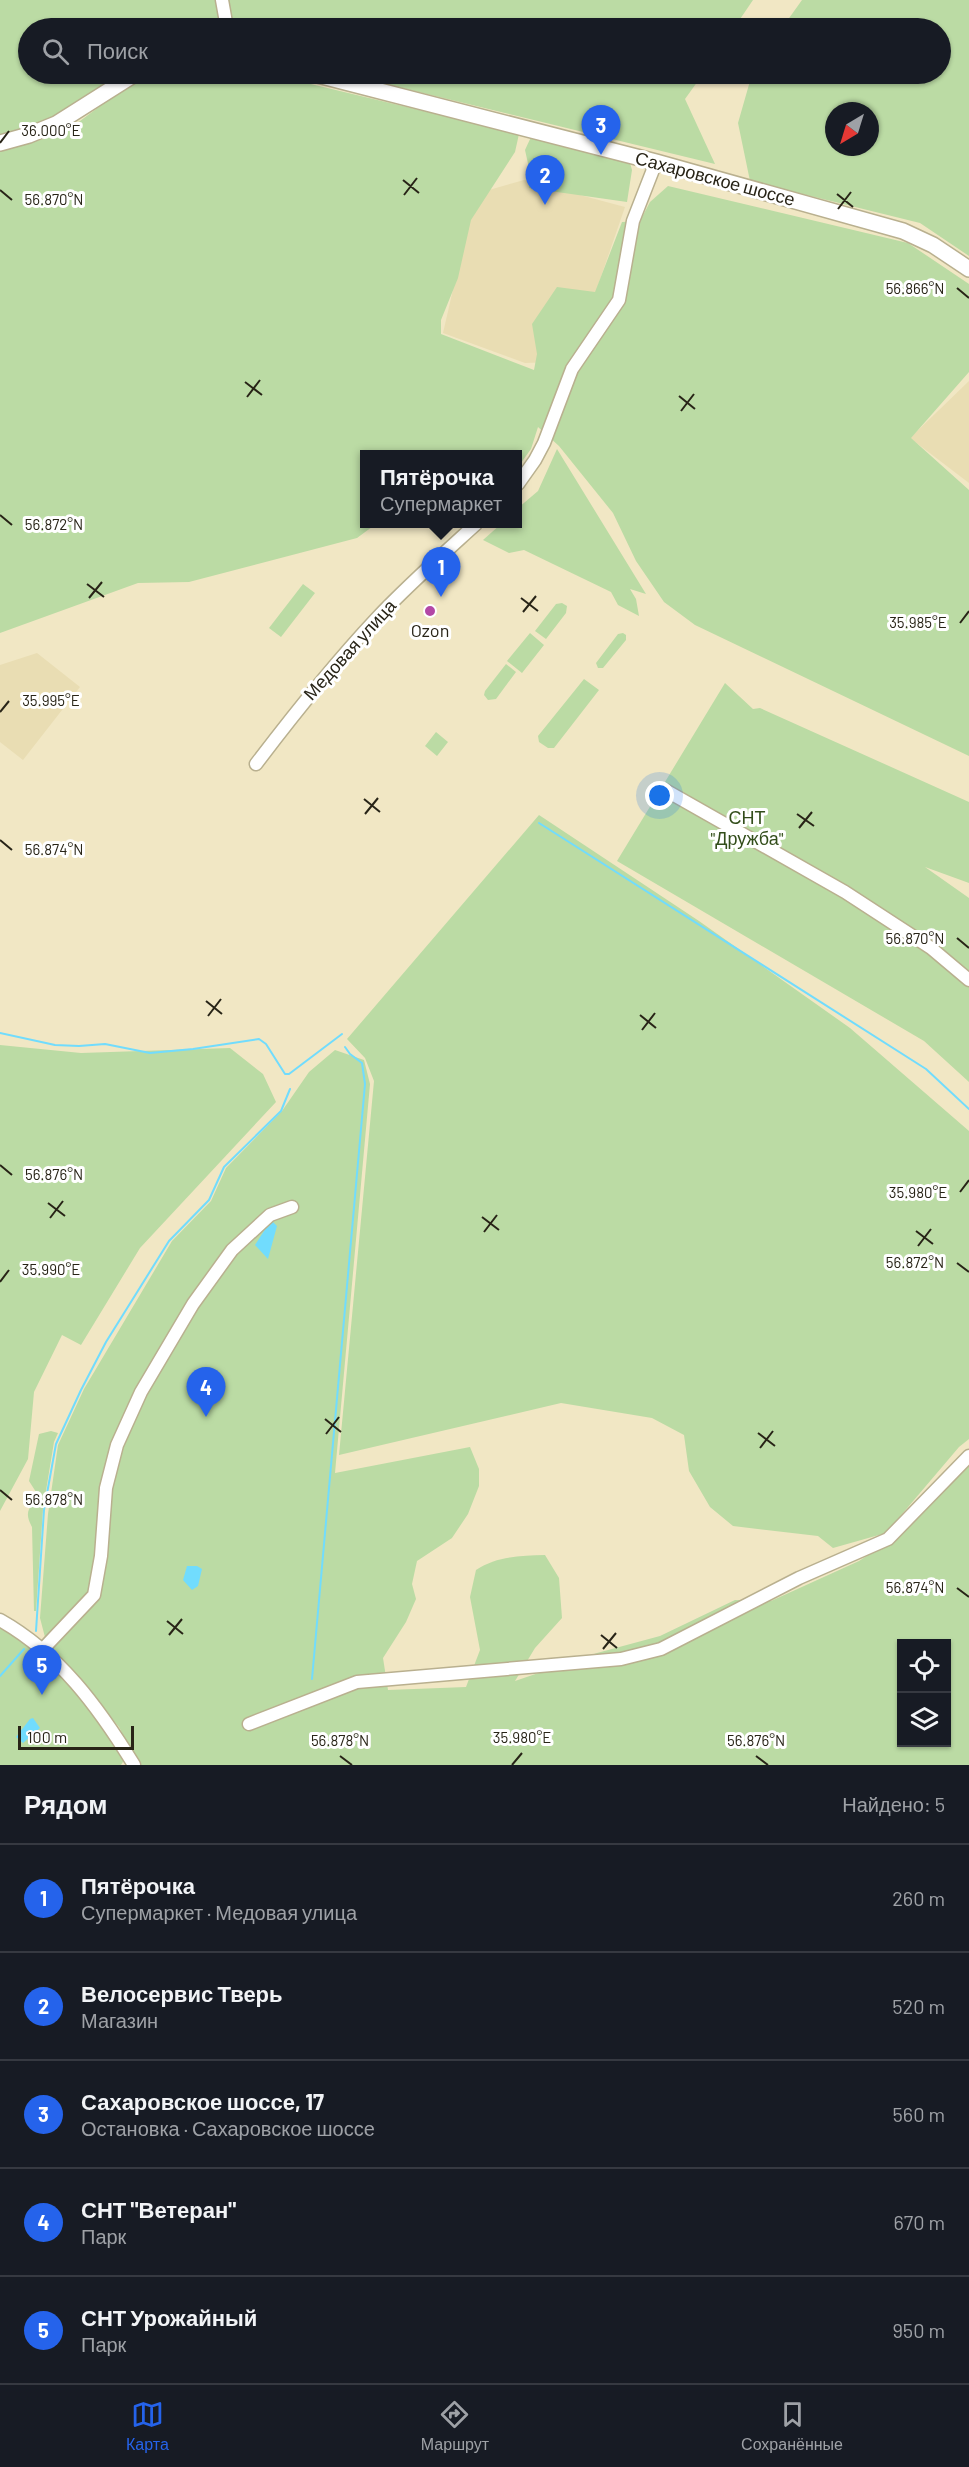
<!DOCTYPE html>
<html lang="ru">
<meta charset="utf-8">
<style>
:root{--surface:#171b24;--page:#242831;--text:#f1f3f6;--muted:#9ea1a6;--line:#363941;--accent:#2563eb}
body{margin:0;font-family:Barlow,sans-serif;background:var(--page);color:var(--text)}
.controls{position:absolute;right:18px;bottom:18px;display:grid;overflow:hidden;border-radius:0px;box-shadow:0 2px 4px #0004}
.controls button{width:54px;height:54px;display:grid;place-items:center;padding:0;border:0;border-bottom:2px solid var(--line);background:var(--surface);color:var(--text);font:30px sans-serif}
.compass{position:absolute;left:825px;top:102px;width:54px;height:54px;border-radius:50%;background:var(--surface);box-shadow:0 2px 4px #0004;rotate:218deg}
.scale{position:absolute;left:18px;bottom:15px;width:116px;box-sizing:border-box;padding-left:6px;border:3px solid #282417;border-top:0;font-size:16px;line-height:21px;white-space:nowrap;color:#282417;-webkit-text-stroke:4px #fff;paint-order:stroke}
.you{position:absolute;left:660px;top:796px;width:21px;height:21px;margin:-15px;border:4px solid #fff;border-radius:50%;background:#1a73e8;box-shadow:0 0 0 9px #1a73e833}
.badge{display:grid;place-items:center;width:39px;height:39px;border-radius:50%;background:var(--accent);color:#fff;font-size:20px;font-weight:700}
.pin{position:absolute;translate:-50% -50px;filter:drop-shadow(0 2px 3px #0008)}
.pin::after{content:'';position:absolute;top:32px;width:21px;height:18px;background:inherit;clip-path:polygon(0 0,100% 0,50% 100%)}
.popup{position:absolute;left:360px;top:450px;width:162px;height:78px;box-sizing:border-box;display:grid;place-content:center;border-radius:0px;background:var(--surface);filter:drop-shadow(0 2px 4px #0005);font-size:20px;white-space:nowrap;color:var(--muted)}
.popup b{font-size:22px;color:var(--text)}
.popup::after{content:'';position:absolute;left:50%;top:100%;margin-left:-12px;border:12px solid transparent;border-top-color:var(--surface)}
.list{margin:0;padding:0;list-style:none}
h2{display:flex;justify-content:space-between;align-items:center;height:78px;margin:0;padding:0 24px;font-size:26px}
h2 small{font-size:20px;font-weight:400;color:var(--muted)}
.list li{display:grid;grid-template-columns:39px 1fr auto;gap:18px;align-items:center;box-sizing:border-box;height:108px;padding:0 24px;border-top:2px solid var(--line)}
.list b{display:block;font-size:22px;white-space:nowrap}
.list p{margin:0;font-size:20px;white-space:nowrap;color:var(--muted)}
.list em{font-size:20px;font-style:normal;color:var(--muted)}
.icon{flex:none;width:33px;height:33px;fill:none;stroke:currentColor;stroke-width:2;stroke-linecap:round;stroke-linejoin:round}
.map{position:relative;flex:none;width:969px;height:1765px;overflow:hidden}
.search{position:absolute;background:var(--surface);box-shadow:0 2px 4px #0004;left:18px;right:18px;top:18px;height:66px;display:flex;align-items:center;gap:15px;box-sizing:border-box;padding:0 21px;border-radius:33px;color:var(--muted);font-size:22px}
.sheet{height:618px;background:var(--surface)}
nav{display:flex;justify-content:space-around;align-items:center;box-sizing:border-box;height:84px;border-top:2px solid var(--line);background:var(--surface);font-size:16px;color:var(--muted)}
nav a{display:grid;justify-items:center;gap:3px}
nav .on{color:var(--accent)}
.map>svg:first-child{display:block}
.built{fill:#e9ddb3}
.green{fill:#bbdba4;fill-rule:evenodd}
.water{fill:#71dcfd}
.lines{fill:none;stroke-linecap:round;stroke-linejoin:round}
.stream{stroke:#71dcfd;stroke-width:2}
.minor-casing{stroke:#b9b08f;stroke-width:15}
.major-casing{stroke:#b9b08f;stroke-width:18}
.minor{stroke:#fff;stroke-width:12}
.major{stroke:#fff;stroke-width:15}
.ticks{fill:none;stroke:#282417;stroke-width:2}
.poi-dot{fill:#b347a6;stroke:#fff;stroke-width:2}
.labels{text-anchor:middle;stroke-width:6;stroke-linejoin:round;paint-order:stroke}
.street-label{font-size:18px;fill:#282417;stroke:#fff}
.poi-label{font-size:18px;fill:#282417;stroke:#fff}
.park-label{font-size:18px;fill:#324d1a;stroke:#fff}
.ticks-label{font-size:15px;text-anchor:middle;fill:#282417;stroke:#fff;stroke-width:6;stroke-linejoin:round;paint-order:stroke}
</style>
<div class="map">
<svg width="969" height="1765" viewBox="0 0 969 1765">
<rect width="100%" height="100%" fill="#f1e7c4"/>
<!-- built -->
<path class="built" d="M524 180 625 207 594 297 553 362 525 363 443 333 475 194Z
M969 381V483L910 438Z
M37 653 80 687 23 760 0 742V665Z"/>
<!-- green -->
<path class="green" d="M0 0H220L224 28H28V74H122L53 119 26 130 0 136Z
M224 0H753L734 28H229Z
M802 0H969V256L920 223 750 181 738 123 752 74H940V28H782ZM834 111H870V147H834Z
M147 74H269L519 134 515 152 471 220 458 278 441 320V334L534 370 537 354 532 324 557 287 595 292 622 222 640 221 650 202 668 186 908 243 969 284V372L911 438 969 490V756L695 625 664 602 636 561 613 513 559 446 538 427 531 449 518 467V454H364V524H376L357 538 189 582 138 583 0 633V150L40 140 76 124 139 77Z
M345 74H703L685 99 715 164Z
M531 137 630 163 632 170 627 202 529 188V168L525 150Z
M557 449 646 594 630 589 636 599 639 616 618 605 611 592 524 550 509 553 483 540 501 524H518V508L538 491Z
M303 584 315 593 281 637 269 628Z
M562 603 567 606 566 613 546 639 535 631 556 604Z
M530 633 544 645 522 673 507 661Z
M623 633 626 635V640L603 668H598L596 663 618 634Z
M506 664 516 672 496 699 488 700 484 695 485 691Z
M584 679 599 690 554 748H548L539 742 538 736Z
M725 683 753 709 760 708 969 802V883L925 867 969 898V1082L924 1041 617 861Z
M436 732 448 742 437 756 425 746Z
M539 815 699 921 850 1028 969 1131V1439L959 1447 886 1533 833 1548 818 1536 733 1526 710 1507 689 1471 684 1435 652 1418 561 1403 339 1455 374 1081 365 1058 347 1039Z
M0 1045 81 1053 230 1048 263 1074 276 1102 140 1248 81 1345 62 1335 34 1392 28 1459 0 1511Z
M335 1050 364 1060 370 1084 335 1473 470 1447 479 1469V1486L468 1514 452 1538 417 1561 412 1584 416 1599 406 1622 383 1658 388 1690 466 1687 480 1650 470 1597 476 1570C497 1556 520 1556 545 1555L559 1578 562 1618 535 1648 515 1681 597 1653 660 1636 735 1600 771 1601 859 1561 893 1539 969 1463V1765H139L119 1727 46 1641 40 1618 48 1514 58 1445 84 1389 172 1241 211 1201 226 1168 282 1111 309 1072ZM902 1644H946V1742H902Z
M51 1431 58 1433 54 1442 43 1509 36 1611H34L32 1527C22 1508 33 1510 36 1492L29 1481 39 1434Z
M0 1624 66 1675 126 1757 121 1765H0Z"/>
<!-- water -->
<path class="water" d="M271 1220 277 1226 268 1259 255 1245Z
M187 1566H197L202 1569 198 1586 192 1590 183 1580Z
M33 1718 40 1728 23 1743 16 1737 30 1719Z"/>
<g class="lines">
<!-- stream -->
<path class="stream" d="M539 823 926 1069 969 1109
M0 1033 55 1045 79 1046 105 1044 150 1053 193 1049 259 1039 266 1044 285 1074H289L342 1034
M36 1631 44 1510 56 1444 81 1390 106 1342 169 1241 209 1200 224 1167 281 1111 290 1089
M0 1676 24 1649
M312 1679 365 1084 362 1063 350 1054 345 1047"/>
<defs>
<path id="minor" d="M222 0 227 28
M518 484 535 460 544 443 572 369 619 300 633 221 656 162
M256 764C294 714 333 665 376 619 408 585 442 555 476 524
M665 790 845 892 931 948 969 980
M0 1620C59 1653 99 1708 134 1765
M43 1649 94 1595 101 1556 106 1488 117 1445 141 1392 193 1304 232 1250 270 1215 292 1207
M249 1724 357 1682 621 1659 661 1649 799 1578 888 1539 969 1456"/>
<path id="major" d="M314 74 656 162 903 231 933 245 969 269
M0 143 29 135 56 124 135 74"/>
</defs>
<!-- minor casing -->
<use href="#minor" class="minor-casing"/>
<!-- major casing -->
<use href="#major" class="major-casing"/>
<!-- minor -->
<use href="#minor" class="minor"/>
<!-- major -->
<use href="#major" class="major"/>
</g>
<!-- ticks -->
<path class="ticks" d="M0 143 9 131M403 180 419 193M0 190 12 200M837 194 853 207M404 195 417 178M838 209 851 192M957 288 969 298M245 382 262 395M679 396 695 409M247 397 260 380M681 411 694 394M0 515 12 525M87 584 104 597M89 598 102 582M521 598 538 611M523 612 536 596M960 623 969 611M0 712 9 701M364 799 380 812M365 814 378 798M797 814 814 826M799 828 812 812M0 840 12 850M957 938 969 948M206 1001 222 1014M640 1015 656 1028M208 1016 221 999M642 1030 655 1013M0 1165 12 1175M960 1192 969 1180M48 1203 65 1216M482 1217 499 1230M50 1218 63 1201M916 1231 933 1244M484 1232 497 1215M918 1246 931 1229M957 1263 969 1272M0 1282 9 1270M325 1419 341 1432M758 1433 775 1446M326 1434 339 1417M760 1448 773 1431M0 1490 12 1500M957 1588 969 1597M167 1621 183 1634M169 1635 182 1619M601 1635 617 1648M603 1649 616 1633M340 1756 352 1765M756 1756 768 1765M512 1765 522 1753"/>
<!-- markers -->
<circle class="poi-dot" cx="430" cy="611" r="6"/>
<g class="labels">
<!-- street labels -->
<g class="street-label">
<text transform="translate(715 179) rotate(15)" y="6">Сахаровское шоссе</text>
<text transform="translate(350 650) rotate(-48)" y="6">Медовая улица</text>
</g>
<!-- poi labels -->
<g class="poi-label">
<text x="430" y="637">Ozon</text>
</g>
<!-- park labels -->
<g class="park-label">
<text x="747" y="824">СНТ<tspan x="747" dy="21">"Дружба"</tspan></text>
</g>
</g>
<g class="ticks-label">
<text x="51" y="136">36.000°E</text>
<text x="54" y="205">56.870°N</text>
<text x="915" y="294">56.866°N</text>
<text x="54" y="530">56.872°N</text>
<text x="918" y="628">35.985°E</text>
<text x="51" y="706">35.995°E</text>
<text x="54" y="855">56.874°N</text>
<text x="915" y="944">56.870°N</text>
<text x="54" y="1180">56.876°N</text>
<text x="918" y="1198">35.980°E</text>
<text x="915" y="1268">56.872°N</text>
<text x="51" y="1275">35.990°E</text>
<text x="54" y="1505">56.878°N</text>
<text x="915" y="1593">56.874°N</text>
<text x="522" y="1743">35.980°E</text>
<text x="340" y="1746">56.878°N</text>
<text x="756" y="1746">56.876°N</text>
</g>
</svg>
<div class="controls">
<button><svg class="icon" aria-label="locate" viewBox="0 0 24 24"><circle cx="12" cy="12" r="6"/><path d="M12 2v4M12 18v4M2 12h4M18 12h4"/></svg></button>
<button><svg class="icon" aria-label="layers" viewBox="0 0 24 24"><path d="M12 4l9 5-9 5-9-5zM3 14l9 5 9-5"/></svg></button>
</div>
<svg class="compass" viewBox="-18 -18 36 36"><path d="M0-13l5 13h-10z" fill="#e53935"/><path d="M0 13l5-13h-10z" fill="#9ea1a6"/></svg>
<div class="scale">100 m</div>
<div class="you"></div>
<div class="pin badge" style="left:441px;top:597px">1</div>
<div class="popup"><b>Пятёрочка</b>Супермаркет</div>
<div class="pin badge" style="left:545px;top:205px">2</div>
<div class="pin badge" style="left:601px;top:155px">3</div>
<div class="pin badge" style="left:206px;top:1417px">4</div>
<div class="pin badge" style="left:42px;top:1695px">5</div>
<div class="search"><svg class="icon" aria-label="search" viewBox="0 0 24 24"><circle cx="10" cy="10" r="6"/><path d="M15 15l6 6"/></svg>Поиск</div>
</div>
<section class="sheet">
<h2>Рядом<small>Найдено: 5</small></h2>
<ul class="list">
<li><span class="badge">1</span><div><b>Пятёрочка</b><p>Супермаркет · Медовая улица</p></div><em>260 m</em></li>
<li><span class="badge">2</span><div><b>Велосервис Тверь</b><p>Магазин</p></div><em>520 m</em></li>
<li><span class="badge">3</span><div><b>Сахаровское шоссе, 17</b><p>Остановка · Сахаровское шоссе</p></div><em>560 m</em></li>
<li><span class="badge">4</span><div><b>СНТ &quot;Ветеран&quot;</b><p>Парк</p></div><em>670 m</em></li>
<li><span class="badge">5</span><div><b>СНТ Урожайный</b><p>Парк</p></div><em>950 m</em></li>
</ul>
</section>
<nav>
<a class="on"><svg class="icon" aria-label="map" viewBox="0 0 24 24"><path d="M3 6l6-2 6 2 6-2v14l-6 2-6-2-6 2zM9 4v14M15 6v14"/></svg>Карта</a>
<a><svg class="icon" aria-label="directions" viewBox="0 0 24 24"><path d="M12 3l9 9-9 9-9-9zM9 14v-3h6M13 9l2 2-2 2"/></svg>Маршрут</a>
<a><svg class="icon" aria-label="saved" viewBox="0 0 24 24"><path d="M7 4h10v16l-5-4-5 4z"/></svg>Сохранённые</a>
</nav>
